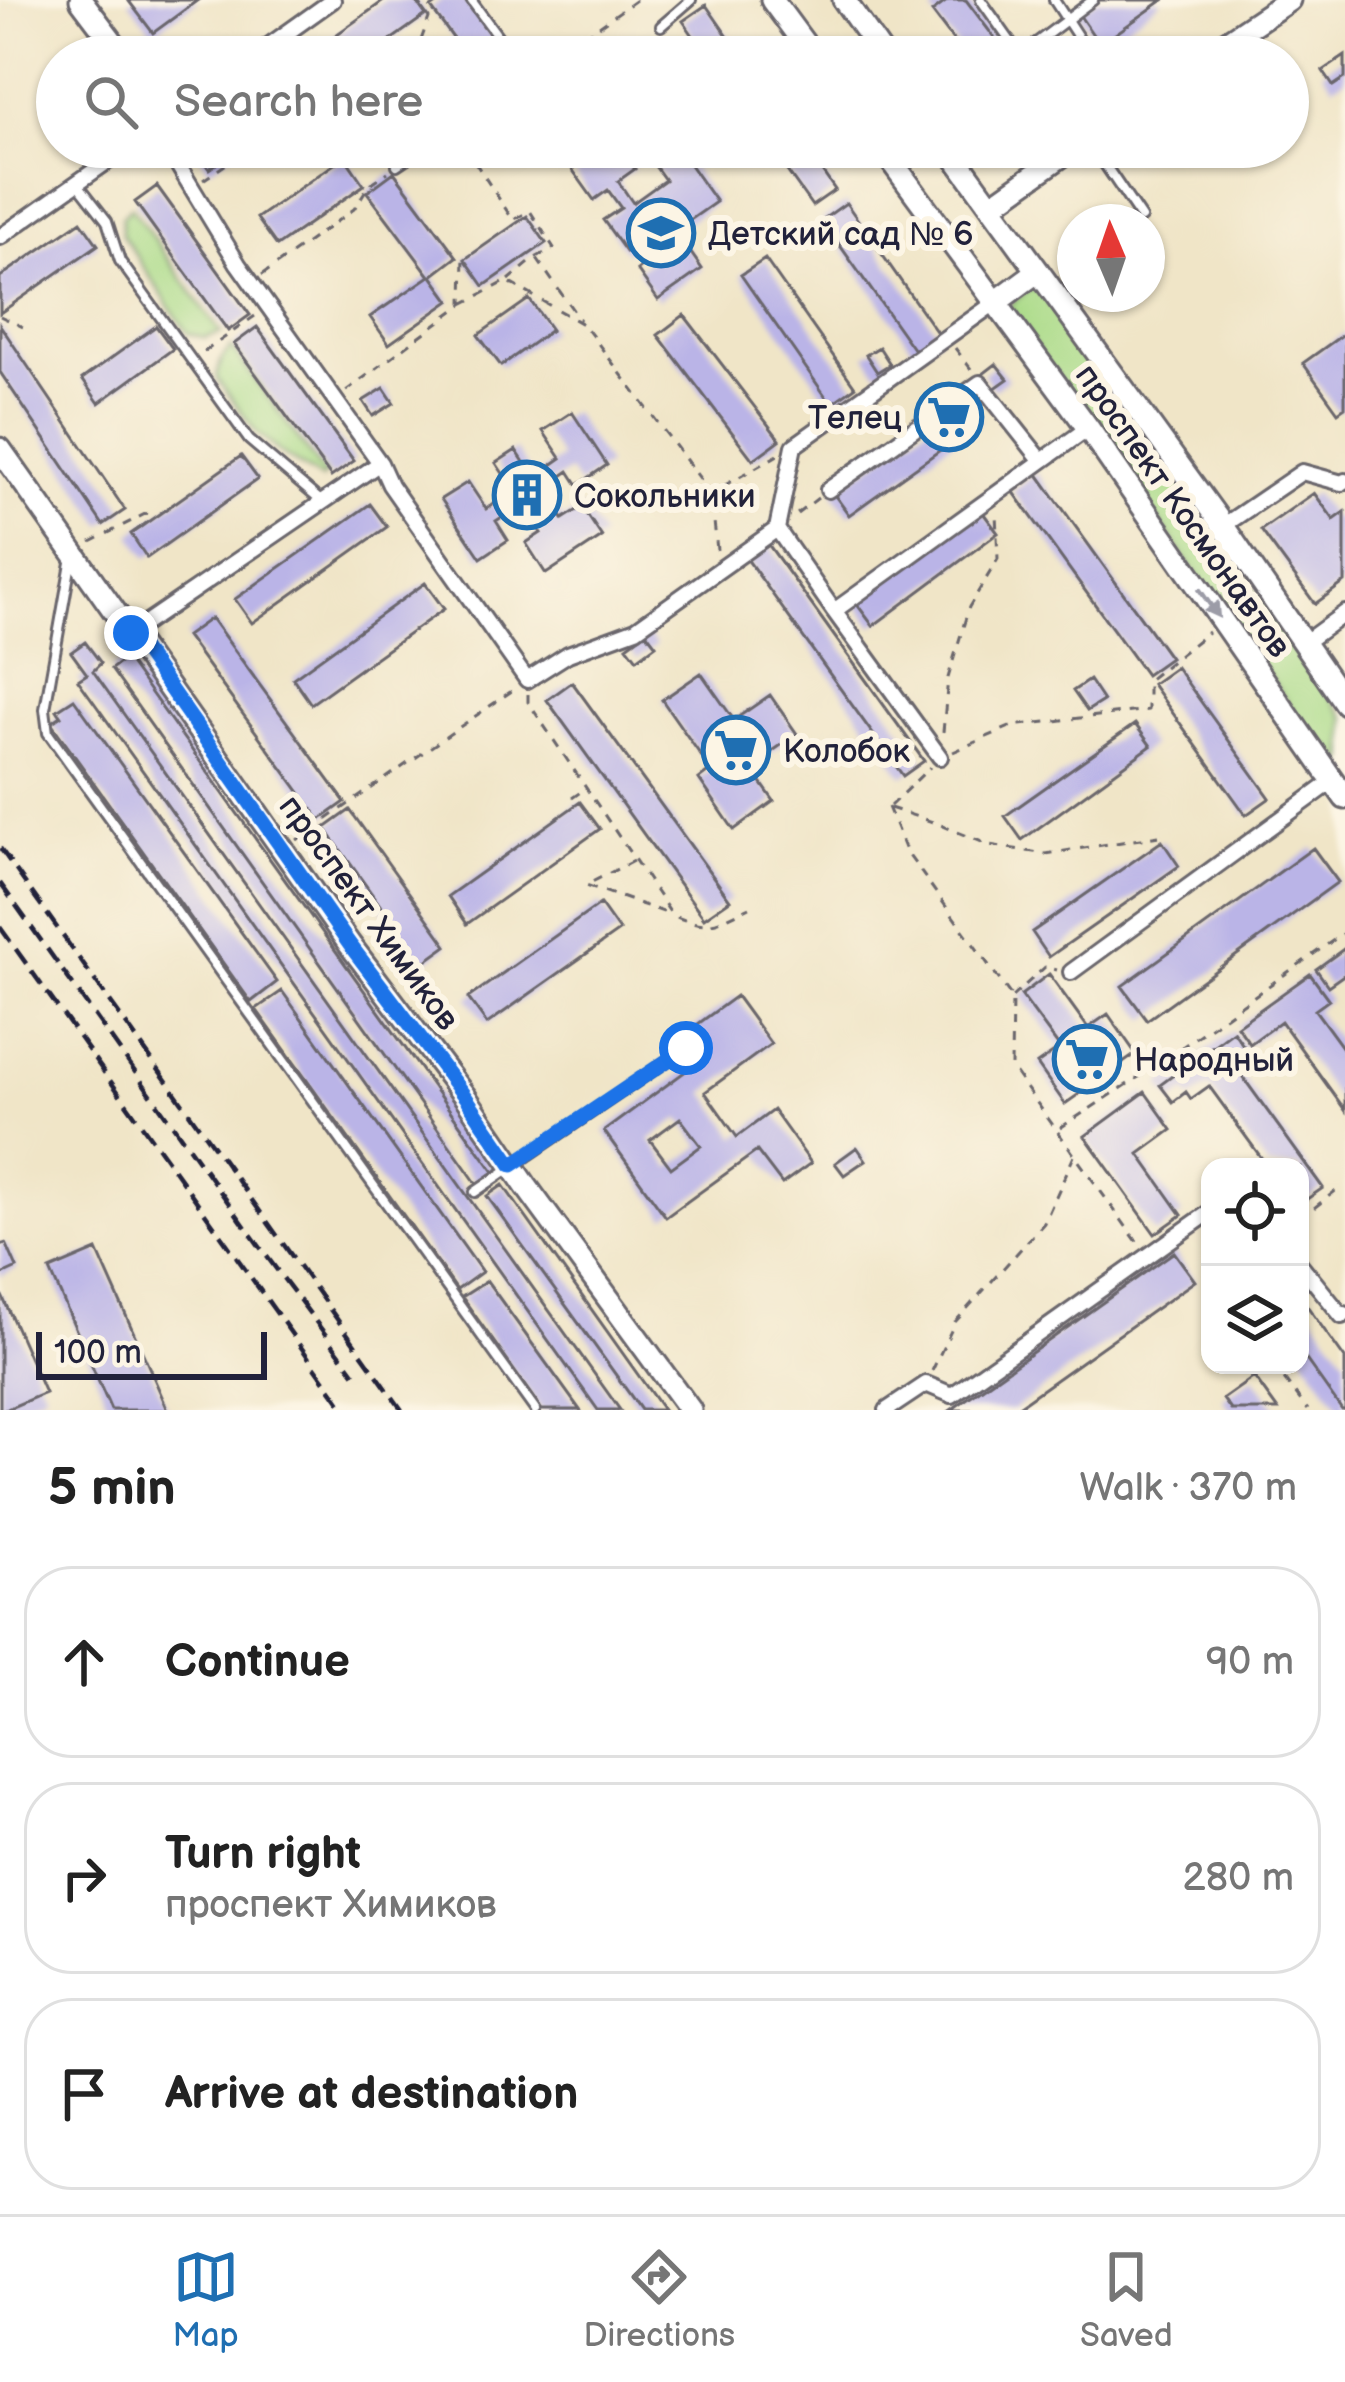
<!DOCTYPE html>
<meta charset="utf-8">
<style>
:root{--surface:#fff;--page:#f2f2f2;--text:#222;--muted:#767676;--line:#e0e0e0;--accent:#1f6fb2}
body{margin:0;font-family:"Balsamiq Sans",sans-serif;background:var(--page);color:var(--text)}
.controls{position:absolute;right:36px;bottom:36px;display:grid;overflow:hidden;border-radius:24px;box-shadow:0 3px 9px #0004}
.controls button{width:108px;height:108px;display:grid;place-items:center;padding:0;border:0;border-bottom:3px solid var(--line);background:var(--surface);color:var(--text);font:60px sans-serif}
.compass{position:absolute;left:1057px;top:204px;width:108px;height:108px;border-radius:50%;background:var(--surface);box-shadow:0 3px 9px #0004;rotate:358deg}
.scale{position:absolute;left:36px;bottom:30px;width:231px;box-sizing:border-box;padding-left:12px;border:6px solid #22223b;border-top:0;font-size:33px;line-height:42px;white-space:nowrap;color:#22223b;-webkit-text-stroke:9px #fcf5e5;paint-order:stroke}
.stop{position:absolute;width:36px;height:36px;margin:-27px;border:9px solid #1a73e8;border-radius:50%;background:#fff}
.stop.end{background:#1a73e8;border-color:#fff;box-shadow:0 3px 12px #0008}
.list{margin:0;padding:0;list-style:none}
h2{display:flex;justify-content:space-between;align-items:center;height:156px;margin:0;padding:0 48px;font-size:51px}
h2 small{font-size:39px;font-weight:400;color:var(--muted)}
.list li{display:grid;grid-template-columns:78px 1fr auto;gap:36px;align-items:center;box-sizing:border-box;height:192px;margin:0 24px 24px;padding:0 24px;border:3px solid var(--line);border-radius:48px}
.list b{display:block;font-size:45px;white-space:nowrap}
.list p{margin:0;font-size:39px;white-space:nowrap;color:var(--muted)}
.list em{font-size:39px;font-style:normal;color:var(--muted)}
.icon{flex:none;width:66px;height:66px;fill:none;stroke:currentColor;stroke-width:2;stroke-linecap:round;stroke-linejoin:round}
.map{position:relative;flex:none;width:1345px;height:1410px;overflow:hidden}
.search{position:absolute;background:var(--surface);box-shadow:0 3px 9px #0004;left:36px;right:36px;top:36px;height:132px;display:flex;align-items:center;gap:30px;box-sizing:border-box;padding:0 42px;border-radius:66px;color:var(--muted);font-size:45px}
.sheet{height:804px;background:var(--surface)}
nav{display:flex;justify-content:space-around;align-items:center;box-sizing:border-box;height:168px;border-top:3px solid var(--line);background:var(--surface);font-size:33px;color:var(--muted)}
nav a{display:grid;justify-items:center;gap:6px}
nav .on{color:var(--accent)}
.map>svg:first-child{display:block}
.green{fill:#abdb89;stroke:#667e62;stroke-width:3}
.building{fill:#bab4e7;fill-rule:evenodd}
.lines{fill:none;stroke-linecap:round;stroke-linejoin:round}
.lane-casing{stroke:#6a666c;stroke-width:14}
.street-casing{stroke:#6a666c;stroke-width:20}
.secondary-casing{stroke:#6a666c;stroke-width:27}
.path{stroke:#6a666c;stroke-width:3;stroke-dasharray:9 9;stroke-linecap:butt}
.lane{stroke:#fff;stroke-width:8}
.street{stroke:#fff;stroke-width:14}
.secondary{stroke:#fff;stroke-width:21}
.rail{stroke:#22223b;stroke-width:4.5;stroke-dasharray:18 9;stroke-linecap:butt}
.oneway{fill:#9c9ca7}
.route{stroke:#1a73e8;stroke-width:15}
.labels{text-anchor:middle;stroke-width:12;stroke-linejoin:round;paint-order:stroke}
.poi-label{font-size:33px;fill:#22223b;stroke:#fcf5e5;text-anchor:start}
.street-label{font-size:33px;fill:#22223b;stroke:#fcf5e5}
</style>
<div class="map">
<svg width="1345" height="1410" viewBox="0 0 1345 1410">
<rect width="100%" height="100%" fill="#fcf5e5"/>
<filter id="ink" filterUnits="userSpaceOnUse"><feTurbulence type="fractalNoise" baseFrequency=".00833" numOctaves="2"/><feDisplacementMap in="SourceGraphic" scale="24" xChannelSelector="R" yChannelSelector="G"/><feConvolveMatrix kernelMatrix="1 2 1 2 8 2 1 2 1" color-interpolation-filters="sRGB"/></filter>
<filter id="wash" filterUnits="userSpaceOnUse"><feTurbulence type="fractalNoise" baseFrequency=".004" numOctaves="4" result="noise"/><feDisplacementMap in="SourceGraphic" scale="48" xChannelSelector="R" yChannelSelector="G"/><feGaussianBlur stdDeviation="2.7" result="paint"/><feColorMatrix in="noise" values="0 0 0 0 0 0 0 0 0 0 0 0 0 0 0 0 0 1.4 0 .05"/><feComposite in="paint" operator="in"/></filter>
<g filter="url(#wash)">
<rect width="100%" height="100%" fill="#f0e5c7"/>
<!-- green -->
<path class="green" d="M131 207 221 333 206 338 187 333 122 234V217Z
M1031 288 1042 290 1345 717V760L1330 762 1011 312V303Z
M231 347 325 475 321 479 282 454 257 433 216 378 222 358Z"/>
<g id="blocks">
<!-- building -->
<path class="building" d="M128 0H198L153 33Z
M385 0H415L426 15 367 57H322L316 49Z
M442 0H466L504 52 497 57H467L431 8Z
M948 0H966L1006 53 1001 57H966L932 12Z
M1097 0H1163L1100 45 1078 13Z
M706 5 742 57H708L683 21Z
M1345 56V78L1333 86 1323 71Z
M194 147H241L209 169Z
M335 147H365L347 160 364 185 277 246 257 218 343 158Z
M604 147H619L635 169 618 181 633 203 665 180 655 166 679 149 716 202 686 223 678 212 650 232 664 252 682 240 702 269 658 300 637 270 652 259 640 242 626 252 603 220 621 208 608 190 594 200 572 169Z
M770 147H805L835 190 812 206Z
M394 172 457 257 432 276 450 301 389 344 370 317 430 276 367 192Z
M157 186 250 315 228 331 135 202Z
M846 203 940 337 916 353 822 220Z
M527 216 546 243 484 286 465 259Z
M81 221 98 245 0 313V277Z
M765 259 855 387 831 404 741 275Z
M529 299 551 330 501 366 478 335Z
M684 315 780 440 753 460 658 335Z
M0 325 125 510 103 525 0 372Z
M156 326 173 349 99 403 82 379Z
M257 327 354 461 331 477 234 344Z
M1345 333V407L1338 412 1303 363Z
M879 347 890 364 877 372 866 355Z
M996 364 1008 379 994 389 983 374Z
M384 388 394 403 373 416 363 401Z
M965 400 981 421 849 515 833 493Z
M572 412 607 465 578 485 569 471 543 489 563 519 582 507 602 537 546 574 526 543 541 533 522 504 496 521 508 540 481 558 441 499 468 482 486 509 514 490 496 463 516 450 534 477 561 458 543 431Z
M241 456 258 479 147 558 131 534Z
M1037 473 1170 658 1146 675 1013 491Z
M1314 493 1334 520 1345 512V582L1315 604 1261 530Z
M370 504 387 527 252 623 235 599Z
M981 510 998 533 873 626 856 603Z
M768 544 924 761 903 776 747 559Z
M425 583 444 609 311 704 293 678Z
M211 618 345 802 320 820 186 636Z
M646 632 656 645 637 659 627 646Z
M85 642 101 663 93 671 620 1410H598L78 680 87 674 71 652Z
M126 658 494 1172 477 1184 111 669Z
M1176 667 1270 798 1246 815 1152 684Z
M701 673 734 720 770 695 797 734 750 767 774 801 734 830 699 779 711 770 662 700Z
M1089 680 1103 701 1087 711 1073 691Z
M572 682 730 900 704 918 547 700Z
M74 699 277 982 251 1002 51 723 61 716 57 710Z
M1135 724 1151 746 1022 840 1005 816Z
M580 802 600 829 467 924 448 896Z
M350 810 447 946 422 964 325 828Z
M1162 841 1179 866 1049 957 1032 932Z
M1313 848 1338 882 1147 1020 1122 986Z
M600 904 619 931 487 1024 468 998Z
M1345 948V974L1328 986 1316 969Z
M1049 974 1088 1028 1108 1014 1136 1054 1065 1104 1037 1064 1060 1048 1021 995Z
M1310 974 1329 1000 1315 1010 1345 1051V1110L1281 1021 1250 1044 1237 1026Z
M282 991 482 1272 457 1290 256 1009Z
M736 996 771 1044 705 1092 737 1137 773 1110 811 1163 782 1184 757 1151 666 1217 604 1131 705 1057 687 1032ZM680 1118 701 1146 671 1168 650 1140Z
M1233 1031 1252 1058 1237 1069 1323 1188 1300 1204V1167H1268L1209 1086 1191 1099 1186 1092 1173 1102 1160 1085Z
M1145 1092 1172 1130 1139 1154 1182 1215 1155 1234 1085 1136Z
M857 1147 866 1160 844 1175 835 1163Z
M503 1185 663 1410H641L487 1196Z
M6 1243 17 1268 0 1276V1245Z
M97 1250 168 1410H111L50 1270Z
M1174 1252 1195 1281 1013 1410H951Z
M487 1281 580 1410H542L462 1297Z
M0 1291 45 1393 5 1410H0Z
M1300 1296 1345 1359V1410H1342L1300 1351Z
M1254 1377 1278 1410H1231L1223 1399Z"/>
</g>
</g>
<g filter="url(#ink)">
<use href="#blocks" fill-opacity="0" stroke="#6a666c" stroke-width="3"/>
<g class="lines">
<defs>
<path id="lane" d="M471 0 513 57
M981 0 1020 55 1093 0
M1054 0 1091 57
M661 26 691 0
M1093 147 1141 218
M397 165 424 147
M78 184 107 221 120 261 249 440 322 502
M72 557 45 709 48 733 535 1410
M475 1192 686 1048"/>
<path id="street" d="M253 57 333 0
M167 147 238 264 380 463 390 485 527 680 568 654 636 629 777 529 794 446 996 302
M0 237 128 147
M828 490 980 383 1042 461
M1223 526 1302 472 1342 483 1345 481
M777 529 834 611
M131 633 380 463
M1304 643 1345 613
M940 757 834 611 1088 428
M1071 972 1333 781
M1300 1264 1342 1316 1345 1314
M887 1410 926 1384 952 1395 1210 1212"/>
<path id="secondary" d="M81 0 124 57
M772 0 814 57
M844 0 884 57
M1204 57 1289 0
M881 147 1088 428 1345 798
M948 147 1223 526 1345 703
M991 206 1074 147
M996 302 1038 271
M0 449 350 945 466 1098 526 1186 690 1410"/>
</defs>
<!-- lane casing -->
<use href="#lane" class="lane-casing"/>
<!-- street casing -->
<use href="#street" class="street-casing"/>
<!-- secondary casing -->
<use href="#secondary" class="secondary-casing"/>
<!-- path -->
<path class="path" d="M415 57 429 18 417 0
M555 57 636 0
M465 147 513 220 530 211 554 248 535 258 509 280
M203 180 251 147
M537 259 580 320
M262 275 354 209 369 185 388 172
M463 304 507 281 584 325 711 493
M0 316 23 327
M955 348 971 369
M204 352 255 316
M346 391 463 304 464 254
M797 514 818 498
M91 542 147 513
M717 550 711 493 778 455
M528 694V702L672 915C709 931 715 923 750 907
M943 732 948 678 969 607 998 559 996 513
M953 752 1012 726 1148 710V680L1208 632
M572 798 585 789
M890 806 930 767
M888 807 907 853 1012 997 1011 1067 1138 1243
M890 808 936 823 989 845 1046 854 1159 836
M297 840 516 688
M633 861 586 885 669 914
M1012 997 1045 967 1057 970
M1060 1128 1145 1073 1345 932
M1300 1219 1338 1189
M1273 1365 1308 1410
M932 1371 955 1322 1044 1223 1074 1156"/>
<!-- lane -->
<use href="#lane" class="lane"/>
<!-- street -->
<use href="#street" class="street"/>
<!-- secondary -->
<use href="#secondary" class="secondary"/>
<!-- rail -->
<path class="rail" d="M0 848 402 1410
M0 883 265 1254 355 1374
M0 927 346 1410"/>
</g>
<!-- one-way arrows -->
<defs><path id="oneway-solid" d="M-6-.8H1V-3.2L6.5 0L1 3.2V.8H-6Z" transform="scale(3)"/></defs>
<use class="oneway" href="#oneway-solid" transform="translate(1209 603) rotate(55)"/>
</g>
<g class="lines" filter="url(#ink)">
<!-- route -->
<path class="route" d="M131 633 350 945 466 1098 512 1165 686 1048"/>
</g>
<!-- icons -->
<defs>
<symbol id="school-ring" viewBox="-11 -11 22 22"><circle r="9.5" fill="#fcf5e5" stroke="#1f6fb2" stroke-width="1.5"/><path d="M0-5L7-2L0 1L-7-2ZM-4 1L0 2.5L4 1V4Q0 6-4 4Z" fill="#1f6fb2"/></symbol>
<symbol id="supermarket-ring" viewBox="-11 -11 22 22"><circle r="9.5" fill="#fcf5e5" stroke="#1f6fb2" stroke-width="1.5"/><path d="M-6-5.5h2.5l.6 2H6L4.5 2H-2.5L-4.4-4H-6ZM-1.5 3.2a1.3 1.3 0 1 0 .1 0ZM3 3.2a1.3 1.3 0 1 0 .1 0Z" fill="#1f6fb2"/></symbol>
<symbol id="building-ring" viewBox="-11 -11 22 22"><circle r="9.5" fill="#fcf5e5" stroke="#1f6fb2" stroke-width="1.5"/><path d="M-4-6H4V6H1V3H-1V6H-4ZM-2.5-4.3h1.7v1.8h-1.7ZM.8-4.3h1.7v1.8H.8ZM-2.5-1h1.7V.8h-1.7ZM.8-1h1.7V.8H.8Z" fill="#1f6fb2"/></symbol>
</defs>
<g fill-rule="evenodd">
<use href="#school-ring" x="623" y="195" width="76" height="76"/>
<use href="#supermarket-ring" x="911" y="379" width="76" height="76"/>
<use href="#building-ring" x="489" y="457" width="76" height="76"/>
<use href="#supermarket-ring" x="698" y="712" width="76" height="76"/>
<use href="#supermarket-ring" x="1049" y="1021" width="76" height="76"/>
</g>
<g class="labels">
<!-- poi labels -->
<g class="poi-label">
<text x="708" y="245">Детский сад № 6</text>
<text x="902" y="429" text-anchor="end">Телец</text>
<text x="574" y="507">Сокольники</text>
<text x="783" y="762">Колобок</text>
<text x="1134" y="1071">Народный</text>
</g>
<!-- street labels -->
<g class="street-label">
<text transform="translate(1184 510) rotate(55)" y="12">проспект Космонавтов</text>
<text transform="translate(370 912) rotate(54)" y="12">проспект Химиков</text>
</g>
</g>
</svg>
<div class="controls">
<button><svg class="icon" aria-label="locate" viewBox="0 0 24 24"><circle cx="12" cy="12" r="6"/><path d="M12 2v4M12 18v4M2 12h4M18 12h4"/></svg></button>
<button><svg class="icon" aria-label="layers" viewBox="0 0 24 24"><path d="M12 4l9 5-9 5-9-5zM3 14l9 5 9-5"/></svg></button>
</div>
<svg class="compass" viewBox="-18 -18 36 36"><path d="M0-13l5 13h-10z" fill="#e53935"/><path d="M0 13l5-13h-10z" fill="#767676"/></svg>
<div class="scale">100 m</div>
<div class="stop" style="left:686px;top:1048px"></div>
<div class="stop end" style="left:131px;top:633px"></div>
<div class="search"><svg class="icon" aria-label="search" viewBox="0 0 24 24"><circle cx="10" cy="10" r="6"/><path d="M15 15l6 6"/></svg>Search here</div>
</div>
<section class="sheet">
<h2>5 min<small>Walk · 370 m</small></h2>
<ul class="list">
<li><svg class="icon" aria-label="ahead" viewBox="0 0 24 24"><path d="M12 20V5M6 11l6-6 6 6"/></svg><div><b>Continue</b></div><em>90 m</em></li>
<li><svg class="icon" aria-label="right" viewBox="0 0 24 24"><path d="M7 20v-9h11M14 6l5 5-5 5"/></svg><div><b>Turn right</b><p>проспект Химиков</p></div><em>280 m</em></li>
<li><svg class="icon" aria-label="arrive" viewBox="0 0 24 24"><path d="M6 21V4h12l-3 4 3 4H6"/></svg><div><b>Arrive at destination</b></div></li>
</ul>
</section>
<nav>
<a class="on"><svg class="icon" aria-label="map" viewBox="0 0 24 24"><path d="M3 6l6-2 6 2 6-2v14l-6 2-6-2-6 2zM9 4v14M15 6v14"/></svg>Map</a>
<a><svg class="icon" aria-label="directions" viewBox="0 0 24 24"><path d="M12 3l9 9-9 9-9-9zM9 14v-3h6M13 9l2 2-2 2"/></svg>Directions</a>
<a><svg class="icon" aria-label="saved" viewBox="0 0 24 24"><path d="M7 4h10v16l-5-4-5 4z"/></svg>Saved</a>
</nav>
